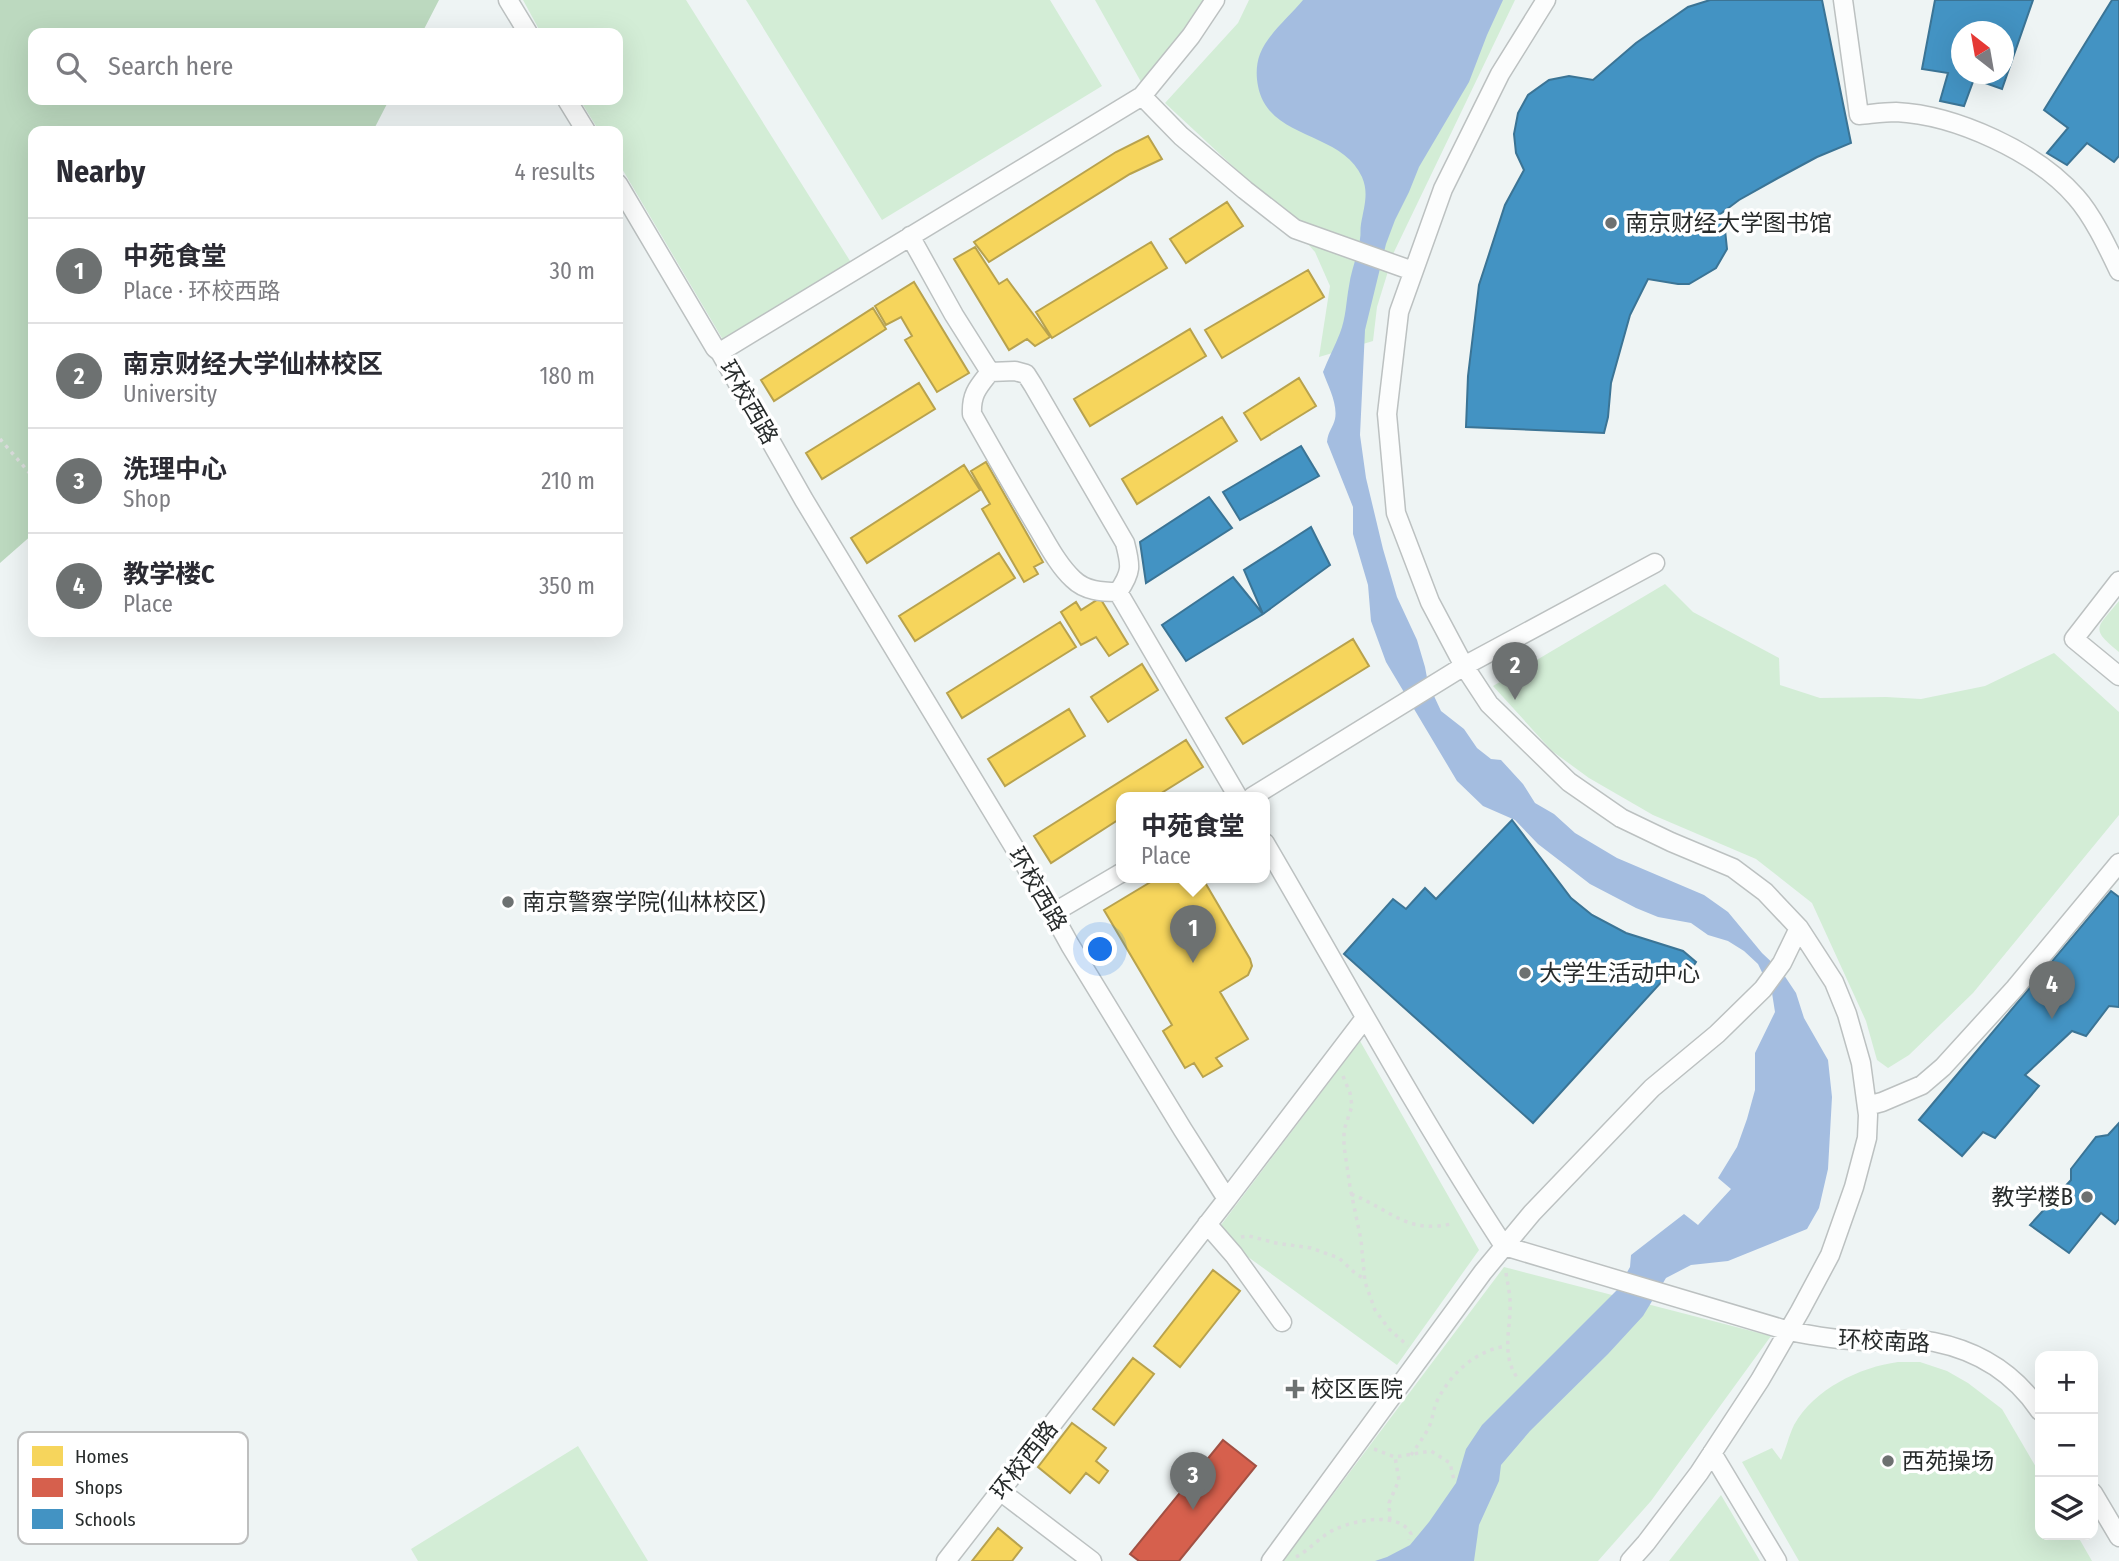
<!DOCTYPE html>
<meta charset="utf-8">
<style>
:root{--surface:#fff;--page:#f7f7f7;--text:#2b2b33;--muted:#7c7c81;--line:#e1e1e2;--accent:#6d7171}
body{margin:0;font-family:"Fira Sans Condensed","Noto Sans SC",sans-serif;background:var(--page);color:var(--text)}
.controls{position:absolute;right:21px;bottom:21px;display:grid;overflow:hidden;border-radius:14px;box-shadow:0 7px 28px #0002}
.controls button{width:63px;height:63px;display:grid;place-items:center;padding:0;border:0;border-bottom:2px solid var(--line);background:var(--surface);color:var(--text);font:35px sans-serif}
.compass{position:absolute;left:1951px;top:21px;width:63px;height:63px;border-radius:50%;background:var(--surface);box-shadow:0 7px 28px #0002;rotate:329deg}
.you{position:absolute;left:1101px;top:950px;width:24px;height:24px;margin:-18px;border:5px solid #fff;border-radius:50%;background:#1a73e8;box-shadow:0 0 0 10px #1a73e833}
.badge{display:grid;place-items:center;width:46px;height:46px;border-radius:50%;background:var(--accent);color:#fff;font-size:23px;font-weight:700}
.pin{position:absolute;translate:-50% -58px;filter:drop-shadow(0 2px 4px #0008)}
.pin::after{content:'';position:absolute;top:37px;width:24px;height:21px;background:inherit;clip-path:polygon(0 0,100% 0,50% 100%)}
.popup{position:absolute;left:1116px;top:792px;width:154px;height:91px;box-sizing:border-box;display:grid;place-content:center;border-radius:14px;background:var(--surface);filter:drop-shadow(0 2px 5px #0005);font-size:23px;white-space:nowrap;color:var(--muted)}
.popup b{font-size:26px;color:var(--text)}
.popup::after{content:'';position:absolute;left:50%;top:100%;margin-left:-14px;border:14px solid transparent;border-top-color:var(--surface)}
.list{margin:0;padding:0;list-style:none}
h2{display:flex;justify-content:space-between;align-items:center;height:91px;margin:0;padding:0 28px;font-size:30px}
h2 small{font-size:23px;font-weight:400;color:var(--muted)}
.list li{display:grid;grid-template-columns:46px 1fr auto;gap:21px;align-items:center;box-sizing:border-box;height:105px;padding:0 28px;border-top:2px solid var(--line)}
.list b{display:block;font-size:26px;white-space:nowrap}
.list p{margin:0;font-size:23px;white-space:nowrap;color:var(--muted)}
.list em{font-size:23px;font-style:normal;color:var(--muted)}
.icon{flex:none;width:38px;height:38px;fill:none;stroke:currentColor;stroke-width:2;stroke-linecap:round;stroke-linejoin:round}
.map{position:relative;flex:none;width:2119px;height:1561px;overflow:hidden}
.search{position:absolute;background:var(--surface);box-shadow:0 7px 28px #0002;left:28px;top:28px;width:595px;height:77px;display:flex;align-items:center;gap:18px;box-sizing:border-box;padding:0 24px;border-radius:14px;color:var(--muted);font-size:26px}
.panel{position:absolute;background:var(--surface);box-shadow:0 7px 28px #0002;left:28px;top:126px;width:595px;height:511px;border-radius:14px}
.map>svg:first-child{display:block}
.green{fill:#d3edd6}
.forest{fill:#bcd9bf}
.water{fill:#a4bde0}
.homes{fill:#f6d55c;stroke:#b8a24d;stroke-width:2}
.shops{fill:#d6604d;stroke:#a25043;stroke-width:2}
.schools{fill:#4393c3;stroke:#3b7495;stroke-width:2;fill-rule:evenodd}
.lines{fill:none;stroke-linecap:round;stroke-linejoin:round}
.street-casing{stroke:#bcc1c1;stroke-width:21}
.path{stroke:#dadcdc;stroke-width:3.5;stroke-dasharray:3.5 5;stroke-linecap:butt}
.street{stroke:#fcfdfd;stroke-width:18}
.poi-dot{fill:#6d7171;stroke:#fff;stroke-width:2.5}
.labels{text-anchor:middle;stroke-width:7;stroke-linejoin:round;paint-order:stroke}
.poi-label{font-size:23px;fill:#272b2b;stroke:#fff;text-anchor:start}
.street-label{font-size:23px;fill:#272b2b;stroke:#fff}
.key{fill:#fff;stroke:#bebfbf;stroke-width:2}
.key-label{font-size:19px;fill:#272b2b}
</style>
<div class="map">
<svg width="2119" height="1561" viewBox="0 0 2119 1561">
<rect width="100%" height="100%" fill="#eef4f4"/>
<!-- green -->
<path class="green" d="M523 0H686L857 272 729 350 618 162V131H599L580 100H618V33H541Z
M746 0H1050L1102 86 882 220Z
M1095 0H1217L1145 89Z
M1249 0H1515L1394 252 1377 307 1373 341 1319 357 1330 286 1315 252 1267 198 1165 103 1238 23Z
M1665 584 1693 612 1779 658 1780 685 1820 698 1886 697 1921 699 1985 686 2054 653 2119 712V815L1973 993 1909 1055 1888 1068 1877 1060 1866 1021 1812 903 1756 859 1653 815 1589 778 1552 751 1493 686Z
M2119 601V652C2089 628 2097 628 2119 601Z
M1360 1041 1479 1250 1397 1365 1215 1233Z
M1504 1267 1771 1336 1651 1501 1598 1561H1283Z
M1898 1362H1920L1947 1371 1968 1383 2002 1409 2040 1474V1535H2077L2092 1561H1799L1742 1462 1772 1448 1781 1460C1786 1449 1789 1435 1794 1425 1814 1389 1860 1367 1898 1362Z
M578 1446 648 1561H418L411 1549Z
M1721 1495 1760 1561H1669Z"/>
<!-- forest -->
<path class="forest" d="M0 0H439L422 33H33V100H389L373 131H33V534L0 563Z"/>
<!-- water -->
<path class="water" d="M1303 0H1503L1487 35 1469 82 1419 167 1409 192 1395 220 1386 244 1365 330 1360 435 1366 478 1383 549 1397 597 1417 640 1425 667 1428 683 1441 711 1464 729 1477 748 1491 759 1501 760 1523 784 1535 803 1554 814 1575 833 1617 858 1704 895 1728 912 1762 953 1782 972 1796 993 1804 1018 1828 1060 1832 1097 1828 1169 1819 1208 1807 1229 1728 1261 1691 1265 1666 1278 1643 1316 1608 1354 1530 1431 1501 1465 1499 1481 1479 1525 1474 1561H1375L1387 1557 1410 1545 1429 1522 1456 1483 1466 1449 1482 1425 1617 1290 1630 1267 1631 1255 1684 1214 1698 1225 1731 1189 1718 1178 1737 1147 1747 1119 1755 1090V1053L1775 1012 1772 993 1758 964 1744 951 1728 941 1708 935 1691 923 1658 917 1636 908 1590 884 1538 844 1515 820 1483 806 1457 781 1386 662 1371 621 1368 585 1353 534V507L1327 442C1328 431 1333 428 1335 419 1338 404 1328 386 1323 372 1328 359 1335 346 1340 333 1346 318 1346 302 1349 286 1351 270 1358 255 1360 239 1361 234 1360 229 1361 224 1364 207 1369 193 1362 177 1342 131 1268 140 1258 86 1256 76 1256 64 1260 54 1268 34 1289 17 1303 0Z"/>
<!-- homes -->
<path class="homes" d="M1148 136 1162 159 1130 174 989 262 974 242 1116 152Z
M1227 202 1243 226 1186 263 1170 239Z
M1151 242 1167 268 1052 338 1036 312Z
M975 247 999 284 1007 279 1050 337 1035 346 1027 339 1009 350 954 259Z
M1308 270 1324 297 1222 358 1205 330Z
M914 282 969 373 937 392 905 340 912 336 901 317 886 325 875 306Z
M873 308 886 329 774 401 761 380Z
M1190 329 1206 356 1090 426 1074 399Z
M1299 378 1316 406 1261 440 1244 413Z
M919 383 935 409 822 479 806 453Z
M1222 417 1237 441 1137 504 1122 479Z
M986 462 1043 562 1034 567 1038 574 1024 582 982 509 990 504 971 471Z
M964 465 980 490 867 563 851 538Z
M999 553 1015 578 915 641 899 616Z
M1100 598 1128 644 1109 656 1096 637 1081 645 1061 612 1076 602 1081 610Z
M1060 622 1076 647 962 718 947 693Z
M1353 639 1369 666 1243 744 1226 718Z
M1142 664 1158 690 1108 722 1091 697Z
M1069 709 1085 736 1005 786 988 759Z
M1186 740 1203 767 1155 797H1121V818L1051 863 1034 836Z
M1159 877H1206L1203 879 1250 959 1252 966 1248 975 1220 992 1248 1039 1216 1058 1222 1066 1203 1077 1194 1063 1185 1068 1163 1031 1172 1025 1104 910Z
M1213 1270 1240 1291 1180 1367 1154 1346Z
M1133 1358 1154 1374 1114 1425 1093 1409Z
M1072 1423 1106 1448 1096 1461 1108 1471 1099 1483 1086 1473 1070 1493 1038 1467Z
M998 1528 1022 1548 1012 1561H972Z"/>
<!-- shops -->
<path class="shops" d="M1223 1440 1256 1466 1179 1561H1139L1130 1554Z"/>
<!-- schools -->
<path class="schools" d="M1710 0H1822L1851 143 1817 157 1778 178 1739 200 1719 215 1725 230 1727 249 1716 268 1689 284H1678L1648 279 1630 315 1611 383 1608 417 1604 433 1466 427 1468 376 1479 285 1505 205 1524 170 1516 153 1514 134 1518 113 1528 95 1549 80 1569 76 1593 80 1636 43 1688 7Z
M1935 0H2033L2002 89 1974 79 1964 106 1940 101 1948 73 1922 69ZM1962 32H2004V74H1962Z
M2112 0H2119V156L2114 162 2087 143 2067 165 2047 153 2068 128 2044 110Z
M1301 446 1319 476 1240 520 1223 492Z
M1209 497 1232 528 1146 583 1140 542Z
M1311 527 1330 565 1263 614 1244 570Z
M1233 577 1263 614 1186 661 1162 625Z
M1512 820 1571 898 1592 915 1626 933 1683 951 1696 962 1691 970 1664 979 1533 1123 1344 954 1393 899 1406 909 1425 888 1436 899Z
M2111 891 2119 897V1007L2109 1006 2086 1036 2072 1031 2025 1075 2039 1086 1995 1138 1983 1132 1962 1156 1919 1120Z
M2119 1123V1219L2115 1224 2101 1213 2069 1253 2030 1225 2071 1180V1169L2096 1137 2108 1135Z"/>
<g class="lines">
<defs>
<path id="street" d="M508 0 528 33
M1546 0 1500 74 1443 189 1399 312 1387 414 1396 513 1430 602 1464 666 1489 704 1569 782 1621 818 1671 842 1733 868 1765 892 1799 928 1834 982 1847 1014 1861 1063 1868 1115 1867 1138 1854 1187 1830 1255 1800 1311 1760 1380 1699 1473 1646 1543 1630 1561
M1843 0 1859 115C1871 114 1884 112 1896 112 1956 115 2037 152 2076 197 2093 216 2108 248 2119 271
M1142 96 1181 136 1245 190 1295 229 1413 271
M567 100 586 131
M618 184 715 348 720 352 804 500 1034 880 1070 945 1183 1130 1227 1199 946 1561
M910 236 954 315 990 372 1015 371 1026 374 1033 385 1125 543C1131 566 1132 572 1118 592L1238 797
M720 352 1142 96 1191 36 1215 0
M990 372C978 387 971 394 972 414 994 453 1016 492 1039 530 1049 547 1059 566 1073 579 1085 591 1102 592 1118 592
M2119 581 2074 639 2119 676
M1252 797 1464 666 1655 563
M1265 843C1344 978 1418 1115 1504 1246L1789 1331C1814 1336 1839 1340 1864 1341 1887 1341 1912 1338 1934 1342 1979 1351 2015 1374 2040 1411
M1053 913 1121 873
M1867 1106 1882 1102 1922 1085 1943 1067 2015 988 2119 863
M1227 1199 1365 1018
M1207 1224 1234 1255 1282 1322
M1712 1453 1777 1561
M1000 1491 1092 1561
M2093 1493 2119 1537
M1271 1561 1483 1272 1532 1213 1652 1088 1717 1034 1763 989 1782 963 1799 928"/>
</defs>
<!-- street casing -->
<use href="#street" class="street-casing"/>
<!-- path -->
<path class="path" d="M0 439 33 477
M1343 1076 1350 1093 1352 1106 1344 1130V1146L1350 1187 1361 1240 1365 1282 1375 1310 1389 1329 1408 1346
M1351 1194C1390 1209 1406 1234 1451 1224
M1241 1237 1249 1236 1276 1243 1311 1248 1339 1258 1357 1275 1364 1278
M1506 1273C1508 1286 1511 1298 1510 1311 1509 1336 1502 1358 1519 1380
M1374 1449 1395 1457 1431 1451 1450 1463 1454 1480
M1411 1455C1417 1446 1424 1437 1429 1427 1433 1419 1433 1409 1437 1401 1451 1373 1475 1351 1506 1346
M1390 1520 1389 1503 1399 1480 1395 1457
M1296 1557C1310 1550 1321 1535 1336 1529 1355 1520 1400 1511 1411 1534L1409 1540"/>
<!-- street -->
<use href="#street" class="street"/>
</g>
<!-- markers -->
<g class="poi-dot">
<circle cx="1611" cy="223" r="7"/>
<circle cx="508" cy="902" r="7"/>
<circle cx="1525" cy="973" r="7"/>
<circle cx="2087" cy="1197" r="7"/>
<path d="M1291.5 1378.5h7v7h7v7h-7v7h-7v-7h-7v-7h7z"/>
<circle cx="1888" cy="1461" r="7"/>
</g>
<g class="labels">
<!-- poi labels -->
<g class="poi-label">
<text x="1625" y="231">南京财经大学图书馆</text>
<text x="522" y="910">南京警察学院(仙林校区)</text>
<text x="1539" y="981">大学生活动中心</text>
<text x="2073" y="1205" text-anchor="end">教学楼B</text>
<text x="1311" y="1397">校区医院</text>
<text x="1902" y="1469">西苑操场</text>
</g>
<!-- street labels -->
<g class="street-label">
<text transform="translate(749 402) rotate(60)" y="8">环校西路</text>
<text transform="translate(1038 889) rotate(60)" y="8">环校西路</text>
<text transform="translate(1884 1341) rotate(3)" y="8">环校南路</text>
<text transform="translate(1024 1460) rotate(-52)" y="8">环校西路</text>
</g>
</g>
<!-- legend -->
<rect x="18" y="1432" width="230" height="112" rx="10" class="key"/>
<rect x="32" y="1446" width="31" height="20" fill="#f6d55c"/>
<rect x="32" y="1478" width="31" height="19" fill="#d6604d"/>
<rect x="32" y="1509" width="31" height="20" fill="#4393c3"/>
<g class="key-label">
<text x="75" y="1463">Homes</text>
<text x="75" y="1494">Shops</text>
<text x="75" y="1526">Schools</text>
</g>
</svg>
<div class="controls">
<button>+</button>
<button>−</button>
<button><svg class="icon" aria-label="layers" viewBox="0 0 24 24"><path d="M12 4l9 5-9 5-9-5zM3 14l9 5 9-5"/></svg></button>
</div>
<svg class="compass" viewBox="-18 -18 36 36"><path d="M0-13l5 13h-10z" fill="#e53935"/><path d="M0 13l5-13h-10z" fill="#7c7c81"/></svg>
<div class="you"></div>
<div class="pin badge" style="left:1193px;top:963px">1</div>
<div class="popup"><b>中苑食堂</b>Place</div>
<div class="pin badge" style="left:1515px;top:700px">2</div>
<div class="pin badge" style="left:1193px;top:1510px">3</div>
<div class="pin badge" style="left:2052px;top:1019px">4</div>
<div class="search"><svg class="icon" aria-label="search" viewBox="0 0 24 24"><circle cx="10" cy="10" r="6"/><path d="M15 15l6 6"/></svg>Search here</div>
<section class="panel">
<h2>Nearby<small>4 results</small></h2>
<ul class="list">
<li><span class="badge">1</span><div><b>中苑食堂</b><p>Place · 环校西路</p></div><em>30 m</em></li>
<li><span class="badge">2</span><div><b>南京财经大学仙林校区</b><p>University</p></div><em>180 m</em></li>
<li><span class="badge">3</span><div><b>洗理中心</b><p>Shop</p></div><em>210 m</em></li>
<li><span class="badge">4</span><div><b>教学楼C</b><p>Place</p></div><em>350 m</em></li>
</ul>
</section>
</div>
